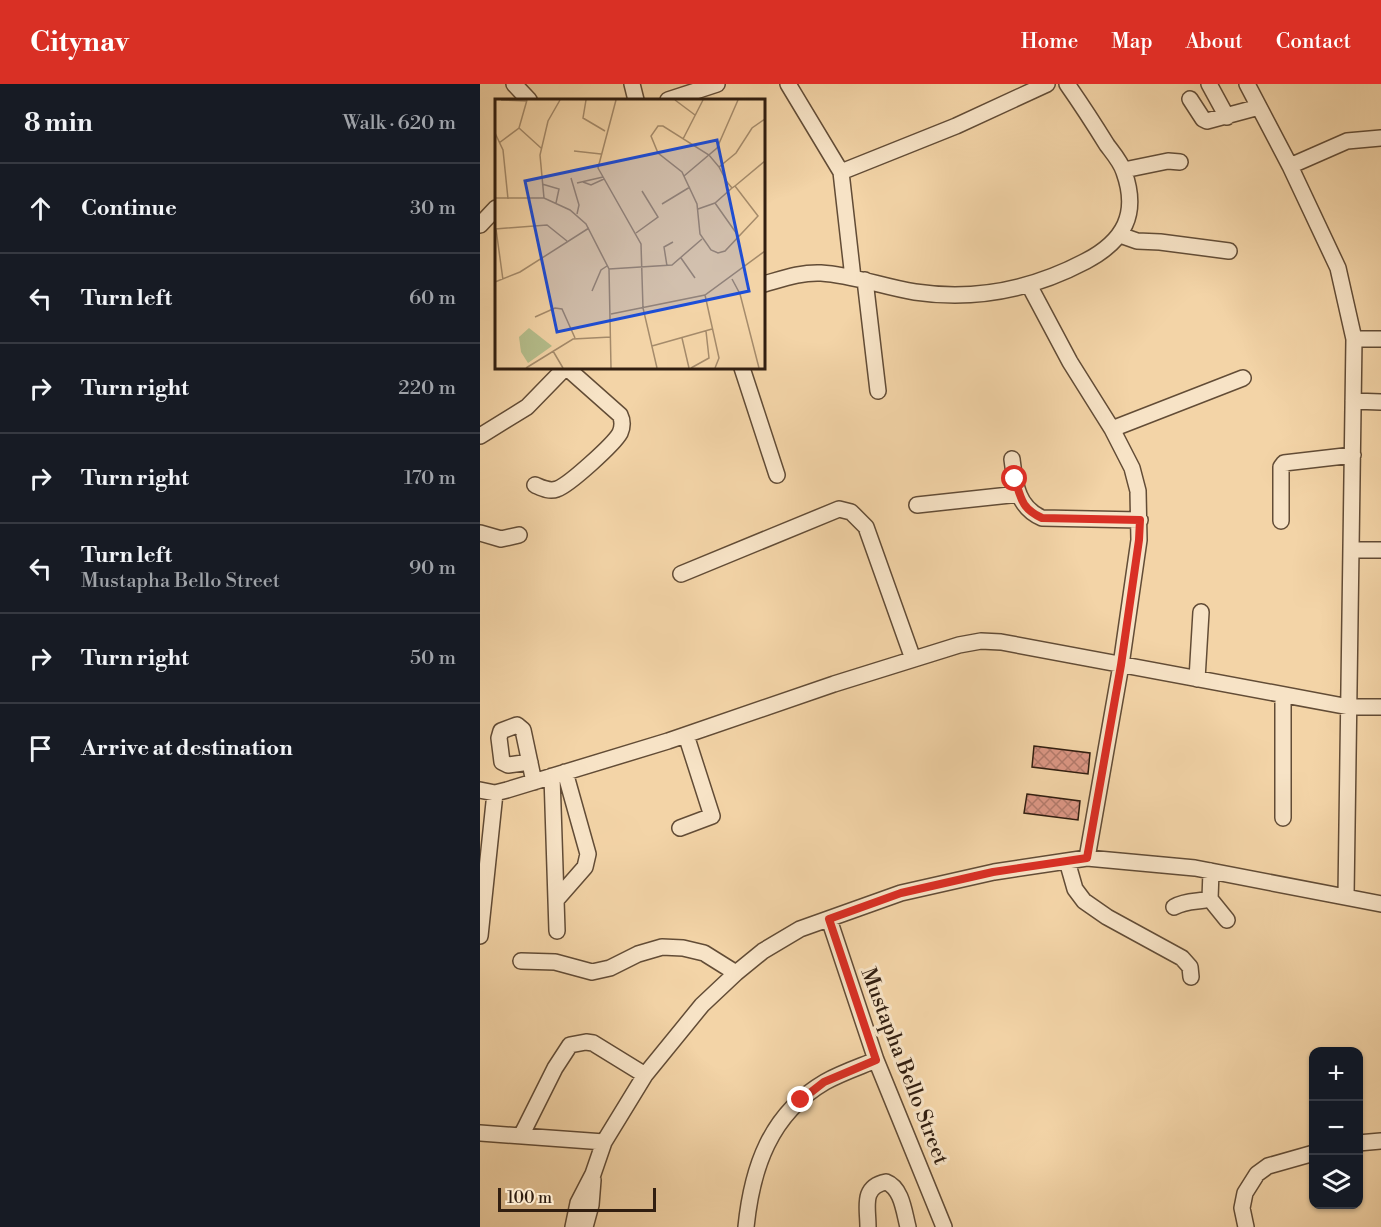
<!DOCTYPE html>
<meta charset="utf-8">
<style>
:root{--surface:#171b24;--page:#20242c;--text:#f1f3f6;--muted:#9ea1a6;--line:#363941;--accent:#d93025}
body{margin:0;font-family:"Libre Bodoni",serif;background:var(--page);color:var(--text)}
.controls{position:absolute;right:18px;bottom:18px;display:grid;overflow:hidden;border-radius:12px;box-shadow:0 2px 4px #0004}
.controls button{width:54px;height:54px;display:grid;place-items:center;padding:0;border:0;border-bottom:2px solid var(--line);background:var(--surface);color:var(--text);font:30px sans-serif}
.scale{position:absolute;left:18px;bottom:15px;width:158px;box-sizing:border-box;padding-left:6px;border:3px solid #311e10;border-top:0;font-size:16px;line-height:21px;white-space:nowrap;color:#311e10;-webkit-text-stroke:4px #f7e3c6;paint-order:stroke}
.stop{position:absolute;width:18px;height:18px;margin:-14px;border:4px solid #d93025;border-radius:50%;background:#fff}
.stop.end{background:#d93025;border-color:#fff;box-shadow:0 2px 6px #0008}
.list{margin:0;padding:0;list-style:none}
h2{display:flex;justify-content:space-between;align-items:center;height:78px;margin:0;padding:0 24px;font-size:26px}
h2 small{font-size:20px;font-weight:400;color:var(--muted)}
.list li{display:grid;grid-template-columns:39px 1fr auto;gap:18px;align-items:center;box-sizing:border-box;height:90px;padding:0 24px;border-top:2px solid var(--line)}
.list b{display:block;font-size:22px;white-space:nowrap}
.list p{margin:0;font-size:20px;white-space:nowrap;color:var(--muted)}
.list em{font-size:20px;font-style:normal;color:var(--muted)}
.icon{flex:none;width:33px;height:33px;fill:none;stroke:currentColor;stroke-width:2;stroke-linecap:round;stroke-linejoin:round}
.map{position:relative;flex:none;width:901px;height:1143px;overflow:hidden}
header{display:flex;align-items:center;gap:36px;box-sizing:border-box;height:84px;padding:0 30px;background:var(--accent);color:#fff}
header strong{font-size:28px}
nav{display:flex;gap:33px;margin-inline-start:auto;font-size:21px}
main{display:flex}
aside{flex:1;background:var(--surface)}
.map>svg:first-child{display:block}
.building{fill:url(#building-cross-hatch);stroke:#311e10;stroke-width:1.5}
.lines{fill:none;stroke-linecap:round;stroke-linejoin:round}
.minor-casing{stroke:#624c36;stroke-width:18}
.minor{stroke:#f7e3c6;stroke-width:15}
.route{stroke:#d93025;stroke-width:8}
.labels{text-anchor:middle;stroke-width:6;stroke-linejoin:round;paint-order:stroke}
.street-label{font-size:21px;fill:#311e10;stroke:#f7e3c6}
.inset-road{fill:none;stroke:#a58b6b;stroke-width:1.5}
.view{fill:#1d4ed8;fill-opacity:0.15;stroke:#1d4ed8;stroke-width:3}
.inset-edge{fill:none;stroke:#311e10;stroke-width:3}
</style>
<header>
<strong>Citynav</strong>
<nav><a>Home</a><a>Map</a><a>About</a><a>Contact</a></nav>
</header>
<main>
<aside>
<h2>8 min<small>Walk · 620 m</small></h2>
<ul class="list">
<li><svg class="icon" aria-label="ahead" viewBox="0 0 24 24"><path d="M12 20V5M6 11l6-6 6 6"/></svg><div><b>Continue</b></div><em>30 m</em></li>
<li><svg class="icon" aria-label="left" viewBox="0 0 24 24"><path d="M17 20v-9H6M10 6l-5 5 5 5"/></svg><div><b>Turn left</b></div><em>60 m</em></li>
<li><svg class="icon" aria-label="right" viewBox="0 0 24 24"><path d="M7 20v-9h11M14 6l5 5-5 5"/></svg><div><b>Turn right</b></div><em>220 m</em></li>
<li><svg class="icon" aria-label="right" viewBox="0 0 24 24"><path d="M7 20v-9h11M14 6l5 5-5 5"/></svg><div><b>Turn right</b></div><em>170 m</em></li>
<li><svg class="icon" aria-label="left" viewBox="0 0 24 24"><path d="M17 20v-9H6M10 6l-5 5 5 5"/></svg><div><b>Turn left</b><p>Mustapha Bello Street</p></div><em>90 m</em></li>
<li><svg class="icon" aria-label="right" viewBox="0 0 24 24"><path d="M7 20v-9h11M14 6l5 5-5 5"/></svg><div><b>Turn right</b></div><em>50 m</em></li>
<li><svg class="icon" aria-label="arrive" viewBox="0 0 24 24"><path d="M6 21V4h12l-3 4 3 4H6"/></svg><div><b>Arrive at destination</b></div></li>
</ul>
</aside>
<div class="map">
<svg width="901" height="1143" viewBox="0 0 901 1143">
<defs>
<pattern id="building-cross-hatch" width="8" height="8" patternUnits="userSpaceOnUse" patternTransform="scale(1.5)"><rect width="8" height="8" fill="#db9684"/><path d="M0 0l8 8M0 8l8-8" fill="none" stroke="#b27a6b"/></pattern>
</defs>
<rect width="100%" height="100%" fill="#f3d4a7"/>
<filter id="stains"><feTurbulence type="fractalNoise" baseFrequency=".00333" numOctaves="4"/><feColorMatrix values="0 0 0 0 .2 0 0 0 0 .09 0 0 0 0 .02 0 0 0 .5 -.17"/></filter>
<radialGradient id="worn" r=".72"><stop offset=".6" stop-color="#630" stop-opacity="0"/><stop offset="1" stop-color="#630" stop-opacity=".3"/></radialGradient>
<!-- building -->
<path class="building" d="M554 662 610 669 608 690 552 683Z
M547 710 600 717 598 736 544 729Z"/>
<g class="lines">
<defs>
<path id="minor" d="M34 0 49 16
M152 0 156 16
M308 0 361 88 373 194
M729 0 747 33
M767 0 810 82 858 184 874 255 866 812
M710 15 723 35 727 37 779 23
M188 16 237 0
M810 82 867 57 901 54
M644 86 688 77 700 78
M361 88 476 42 567 0
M0 141 16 124
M640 151 657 157 680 158 749 167
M385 196 398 307
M284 200C302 195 321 188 341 189 373 191 403 203 435 208 495 217 553 205 606 177 644 157 659 130 644 88 641 78 633 69 627 61 614 40 601 20 587 0
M549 201 590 278 632 345 652 384 658 407 659 456 641 581 607 774
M874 255H901
M262 284 297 391
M873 317 901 318
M632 345 763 294
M0 352 47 323 85 284
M532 375C535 400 537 423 562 434L660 436
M55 401C62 404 69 408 77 405 89 401 134 360 140 349 143 342 143 337 140 331L87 284
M437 421 539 410
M801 437V383L804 379 873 371
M0 449 21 455 39 451
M871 466H901
M201 490 359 425 371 428 386 443 433 575
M717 595 721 528
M50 678 28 681 22 678 19 654 21 647 37 641 43 646 54 698
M72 692 77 847
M0 706 15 709 27 706 188 657 354 600 479 561 501 557 521 558 869 623H901
M803 734V611
M200 744 232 732 206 651
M587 777 595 805 604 817 627 833 702 874 710 883 711 893
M731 787 730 815 747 836
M77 815 105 783 108 770 85 688
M694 823C706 816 718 818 730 815
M349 835 396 976 464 1143
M0 852 15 709
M41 877 75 878 112 888 130 884 158 870 182 863 203 864 224 869 256 889
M0 1049 124 1058
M41 1052 75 984 90 961 106 958 113 959 165 991
M878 1059 901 1057
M93 1143 98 1119 113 1090 124 1058 165 991 222 921 256 889 283 867 320 845 421 809 514 788 607 774 715 784 901 820
M105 1143 111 1121 113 1096
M266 1143C272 1084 290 1030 345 998 361 989 379 983 396 976
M388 1143C388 1123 381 1103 406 1098 422 1104 424 1128 428 1143
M766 1143 762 1124 765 1109 777 1090 788 1082 834 1069"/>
</defs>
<!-- minor casing -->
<use href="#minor" class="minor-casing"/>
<!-- minor -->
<use href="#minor" class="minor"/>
</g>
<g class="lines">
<!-- route -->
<path class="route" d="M321 1016 344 998 396 976 349 835 421 809 513 788 607 774 641 581 659 456 660 436 562 434C542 425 541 415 535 395"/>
</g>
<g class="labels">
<!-- street labels -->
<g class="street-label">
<text transform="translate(425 982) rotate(69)" y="7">Mustapha Bello Street</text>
</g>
</g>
<!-- overview -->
<g transform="translate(15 15)">
<rect width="270" height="270" fill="#f3d4a7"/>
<path d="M34 229 57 247 33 264 26 253 24 238Z" fill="#b5be8c"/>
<path class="inset-road" d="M6 1 32 2M91 1 88 19 110 32M121 1 103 69 146 145 148 209 162 269M180 1 200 16M24 29 46 49M0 34 8 51 13 100M188 40 208 1M4 44 24 29 32 1M79 52 106 55M224 68 232 83 237 89 240 87 263 117 230 152 223 154 216 151 205 135 202 105 187 73 163 54 156 37 163 27H168L214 56 224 68 241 54 257 29 270 20M189 77 222 49 243 1M76 79 84 106 82 115M88 83 96 86 109 80M82 84 108 78M47 85 64 90 61 104M240 87 270 62M0 99H49L75 111 91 125 114 170 116 269M49 99 45 56 53 22 65 1M220 104 244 138M167 105 195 88M203 110 220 104 237 89M0 130 52 126 72 142M1 130 8 181M141 134 163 118 147 92M186 159 200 179M172 167 169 148 178 143M114 170 177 166 207 140M237 180 245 195 264 269M0 183 25 173 94 129M97 192 106 171 112 167M210 196 224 259 220 269M116 215 210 196 270 152M40 218 60 209 67 210 80 239M187 239 194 269M157 247 217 230M58 252 68 269M31 269 78 240 116 238M196 269 214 259 211 232"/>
<path class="view" d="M222 41 254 192 62 233 30 82Z"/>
<rect width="270" height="270" class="inset-edge"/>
</g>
<rect width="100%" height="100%" filter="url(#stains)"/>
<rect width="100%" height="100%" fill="url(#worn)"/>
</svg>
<div class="controls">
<button>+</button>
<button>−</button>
<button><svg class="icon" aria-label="layers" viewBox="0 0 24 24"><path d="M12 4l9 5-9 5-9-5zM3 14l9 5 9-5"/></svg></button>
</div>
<div class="scale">100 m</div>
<div class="stop" style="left:535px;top:395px"></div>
<div class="stop end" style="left:321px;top:1016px"></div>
</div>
</main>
